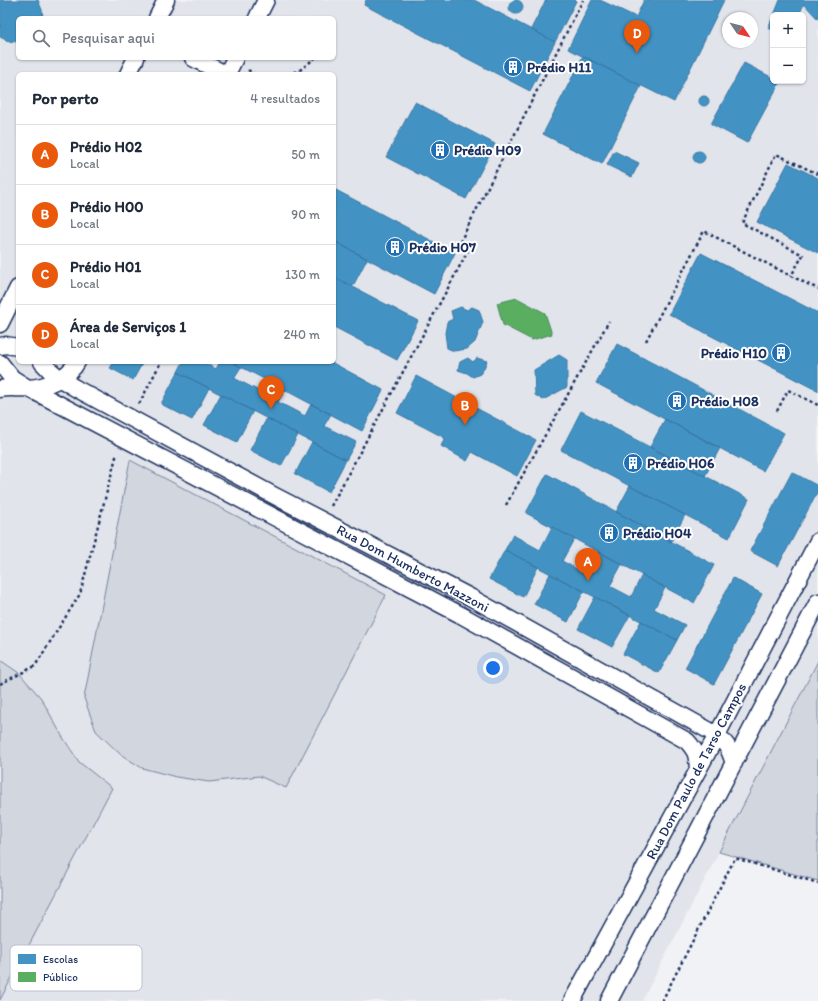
<!DOCTYPE html>
<html lang="pt">
<meta charset="utf-8">
<style>
:root{--surface:#fff;--page:#f2f2f3;--text:#1f2937;--muted:#747a83;--line:#e0e1e3;--accent:#ea580c}
body{margin:0;font-family:Itim,sans-serif;background:var(--page);color:var(--text)}
.controls{position:absolute;right:12px;top:12px;display:grid;overflow:hidden;border-radius:6px;box-shadow:0 1px 3px #0004}
.controls button{width:36px;height:36px;display:grid;place-items:center;padding:0;border:0;border-bottom:1px solid var(--line);background:var(--surface);color:var(--text);font:20px sans-serif}
.compass{position:absolute;left:722px;top:12px;width:36px;height:36px;border-radius:50%;background:var(--surface);box-shadow:0 1px 3px #0004;rotate:125deg}
.you{position:absolute;left:493px;top:668px;width:14px;height:14px;margin:-10px;border:3px solid #fff;border-radius:50%;background:#1a73e8;box-shadow:0 0 0 6px #1a73e833}
.badge{display:grid;place-items:center;width:26px;height:26px;border-radius:50%;background:var(--accent);color:#fff;font-size:13px;font-weight:700}
.pin{position:absolute;translate:-50% -33px;filter:drop-shadow(0 1px 2px #0008)}
.pin::after{content:'';position:absolute;top:21px;width:14px;height:12px;background:inherit;clip-path:polygon(0 0,100% 0,50% 100%)}
.list{margin:0;padding:0;list-style:none}
h2{display:flex;justify-content:space-between;align-items:center;height:52px;margin:0;padding:0 16px;font-size:17px}
h2 small{font-size:13px;font-weight:400;color:var(--muted)}
.list li{display:grid;grid-template-columns:26px 1fr auto;gap:12px;align-items:center;box-sizing:border-box;height:60px;padding:0 16px;border-top:1px solid var(--line)}
.list b{display:block;font-size:15px;white-space:nowrap}
.list p{margin:0;font-size:13px;white-space:nowrap;color:var(--muted)}
.list em{font-size:13px;font-style:normal;color:var(--muted)}
.icon{flex:none;width:22px;height:22px;fill:none;stroke:currentColor;stroke-width:2;stroke-linecap:round;stroke-linejoin:round}
.map{position:relative;flex:none;width:818px;height:1001px;overflow:hidden}
.search{position:absolute;background:var(--surface);box-shadow:0 1px 3px #0004;left:16px;top:16px;width:320px;height:44px;display:flex;align-items:center;gap:10px;box-sizing:border-box;padding:0 14px;border-radius:6px;color:var(--muted);font-size:15px}
.panel{position:absolute;background:var(--surface);box-shadow:0 1px 3px #0004;left:16px;top:72px;width:320px;height:292px;border-radius:6px}
.map>svg:first-child{display:block}
.built{fill:#e1e4ea;fill-rule:evenodd}
.green{fill:#d2d6df;stroke:#76829e}
.schools{fill:#4393c3;stroke:#3775a5}
.public{fill:#5aae61;stroke:#478860}
.lines{fill:none;stroke-linecap:round;stroke-linejoin:round}
.street-casing{stroke:#1b2f5e;stroke-width:19}
.path{stroke:#1b2f5e;stroke-width:2.5;stroke-dasharray:3 3;stroke-linecap:butt}
.street{stroke:#fff;stroke-width:16}
.labels{text-anchor:middle;stroke-width:4;stroke-linejoin:round;paint-order:stroke}
.poi-label{font-size:14px;font-weight:bold;fill:#1b2f5e;stroke:#fff;text-anchor:start}
.street-label{font-size:14px;fill:#1b2f5e;stroke:#fff}
.key{fill:#fff;stroke:#bbc1cf;stroke-width:1}
.key-label{font-size:11px;fill:#1b2f5e}
</style>
<div class="map">
<svg width="818" height="1001" viewBox="0 0 818 1001">
<rect width="100%" height="100%" fill="#f1f2f5"/>
<filter id="ink" filterUnits="userSpaceOnUse"><feTurbulence type="fractalNoise" baseFrequency=".025" numOctaves="2"/><feDisplacementMap in="SourceGraphic" scale="8" xChannelSelector="R" yChannelSelector="G"/><feConvolveMatrix kernelMatrix="1 2 1 2 8 2 1 2 1" color-interpolation-filters="sRGB"/></filter>
<g filter="url(#ink)">
<!-- built -->
<path class="built" d="M0 0H818V661L642 1001H0ZM773 15H803V81H773ZM18 18H334V58H18ZM728 18H752V42H728ZM18 74H334V362H18Z"/>
<!-- green -->
<path class="green" d="M130 460 386 595 286 788 259 776 209 782 176 777 142 768 120 754 96 731 84 698Z
M0 660 19 673 41 698 62 736 79 762 112 788 0 1000Z
M818 661V881L719 852Z"/>
<!-- schools -->
<path class="schools" d="M0 0H38L42 10 43 18H18V42L8 41 0 37Z
M366 0H474L555 42 530 91 364 5Z
M546 0H575L576 1 555 42 531 29Z
M592 0H600L636 17 644 0H724L674 102 568 49Z
M780 0H818V19L804 4 799 15H774Z
M509 7a7 7 0 1 1 14 0a7 7 0 1 1-14 0Z
M773 17V30L768 28Z
M583 56 641 86 602 164 543 134Z
M744 63 773 78V81H778L780 82 747 143 711 124Z
M699 101a5 5 0 1 1 10 0a5 5 0 1 1-10 0Z
M415 102 495 144 466 199 386 157Z
M693 157a6 6 0 1 1 12 0a6 6 0 1 1-12 0Z
M614 151 639 163 632 177 607 165Z
M788 163 818 178V253L757 222Z
M334 189 455 253 434 294 334 241Z
M334 241 367 259 353 286 334 277Z
M701 253 818 313V391L669 314Z
M334 277 418 321 397 360 334 327Z
M461 307 467 310 472 307 479 310 483 322 475 342 467 349 454 351 447 348 445 333 447 322 453 319 451 311Z
M617 344 784 433 763 471 596 383Z
M559 355 567 360V387L543 400 535 395 534 370Z
M468 358 473 362 477 358 487 361 484 368 480 374 473 377 467 373 458 370 460 362Z
M114 362H143L133 380 110 368Z
M183 362H202L216 369 220 362H232L241 367 234 378 261 392 267 381 285 390 278 402 305 416 311 404 331 414 324 426 356 442 346 460 178 372Z
M232 362H331L383 390 362 431Z
M178 372 209 388 192 420 161 404Z
M416 376 536 440 517 476 472 452 467 461 441 446 445 438 397 413Z
M221 394 253 411 237 442 204 425Z
M581 411 749 499 729 538 561 450Z
M267 418 298 435 281 466 250 450Z
M665 419 720 448 705 476 650 447Z
M312 442 346 460 329 492 295 474Z
M792 472 818 486V491L778 566 750 551Z
M547 474 714 565 694 603 526 513Z
M630 486 685 515 671 542 616 512Z
M552 527 574 539 562 561 586 574 598 551 622 564 610 586 631 597 642 575 665 588 654 609 685 625 677 640 505 550 513 535 540 550Z
M505 550 538 567 523 597 489 579Z
M550 574 584 591 568 622 534 604Z
M733 578 762 594 714 684 685 668Z
M595 597 630 615 612 647 578 629Z
M641 621 677 640 659 673 623 654Z"/>
<!-- public -->
<path class="public" d="M517 298 545 313 552 334 532 340 503 325 497 303Z"/>
<g class="lines">
<defs>
<path id="street" d="M157 18 166 0
M257 18 266 0
M193 58 225 74
M128 74 136 58
M227 74 235 58
M0 324 18 288
M0 346 6 345 18 347
M42 362C53 375 63 381 77 389L273 495 470 597 717 735C728 745 729 749 734 763
M0 363 12 378 28 388 461 615 687 741C697 752 697 755 698 770
M0 389C10 387 19 389 28 388 47 387 68 378 77 362
M572 1001 717 735 818 541
M609 1001 818 602"/>
</defs>
<!-- street casing -->
<use href="#street" class="street-casing"/>
<!-- path -->
<path class="path" d="M248 70 254 74
M288 74 300 70 315 58
M818 174 776 154 742 223 803 255 791 276 818 289
M460 242 583 0
M646 341 704 231 791 276
M139 404 161 362
M777 411 788 390 818 405
M506 505 609 321
M331 506 470 247
M0 684 35 666 80 594 117 453
M662 1001 735 858 818 883"/>
<!-- street -->
<use href="#street" class="street"/>
</g>
</g>
<!-- icons -->
<defs>
<symbol id="building-disc" viewBox="-11 -11 22 22"><circle r="9.5" fill="#1f6fb2" stroke="#fff"/><path d="M-4-6H4V6H1V3H-1V6H-4ZM-2.5-4.3h1.7v1.8h-1.7ZM.8-4.3h1.7v1.8H.8ZM-2.5-1h1.7V.8h-1.7ZM.8-1h1.7V.8H.8Z" fill="#fff"/></symbol>
</defs>
<g fill-rule="evenodd">
<use href="#building-disc" x="502" y="56" width="22" height="22"/>
<use href="#building-disc" x="429" y="139" width="22" height="22"/>
<use href="#building-disc" x="384" y="236" width="22" height="22"/>
<use href="#building-disc" x="770" y="342" width="22" height="22"/>
<use href="#building-disc" x="666" y="390" width="22" height="22"/>
<use href="#building-disc" x="622" y="452" width="22" height="22"/>
<use href="#building-disc" x="598" y="522" width="22" height="22"/>
</g>
<g class="labels">
<!-- poi labels -->
<g class="poi-label">
<text x="527" y="72">Prédio H11</text>
<text x="454" y="155">Prédio H09</text>
<text x="409" y="252">Prédio H07</text>
<text x="767" y="358" text-anchor="end">Prédio H10</text>
<text x="691" y="406">Prédio H08</text>
<text x="647" y="468">Prédio H06</text>
<text x="623" y="538">Prédio H04</text>
</g>
<!-- street labels -->
<g class="street-label">
<text transform="translate(413 568) rotate(28)" y="5">Rua Dom Humberto Mazzoni</text>
<text transform="translate(696 771) rotate(-62)" y="5">Rua Dom Paulo de Tarso Campos</text>
</g>
</g>
<!-- legend -->
<rect x="10" y="945" width="132" height="46" rx="6" class="key"/>
<rect x="18" y="954" width="18" height="10" fill="#4393c3"/>
<rect x="18" y="972" width="18" height="10" fill="#5aae61"/>
<g class="key-label">
<text x="43" y="963">Escolas</text>
<text x="43" y="981">Público</text>
</g>
</svg>
<div class="controls">
<button>+</button>
<button>−</button>
</div>
<svg class="compass" viewBox="-18 -18 36 36"><path d="M0-13l5 13h-10z" fill="#e53935"/><path d="M0 13l5-13h-10z" fill="#747a83"/></svg>
<div class="you"></div>
<div class="pin badge" style="left:588px;top:581px">A</div>
<div class="pin badge" style="left:465px;top:425px">B</div>
<div class="pin badge" style="left:271px;top:409px">C</div>
<div class="pin badge" style="left:637px;top:53px">D</div>
<div class="search"><svg class="icon" aria-label="search" viewBox="0 0 24 24"><circle cx="10" cy="10" r="6"/><path d="M15 15l6 6"/></svg>Pesquisar aqui</div>
<section class="panel">
<h2>Por perto<small>4 resultados</small></h2>
<ul class="list">
<li><span class="badge">A</span><div><b>Prédio H02</b><p>Local</p></div><em>50 m</em></li>
<li><span class="badge">B</span><div><b>Prédio H00</b><p>Local</p></div><em>90 m</em></li>
<li><span class="badge">C</span><div><b>Prédio H01</b><p>Local</p></div><em>130 m</em></li>
<li><span class="badge">D</span><div><b>Área de Serviços 1</b><p>Local</p></div><em>240 m</em></li>
</ul>
</section>
</div>
